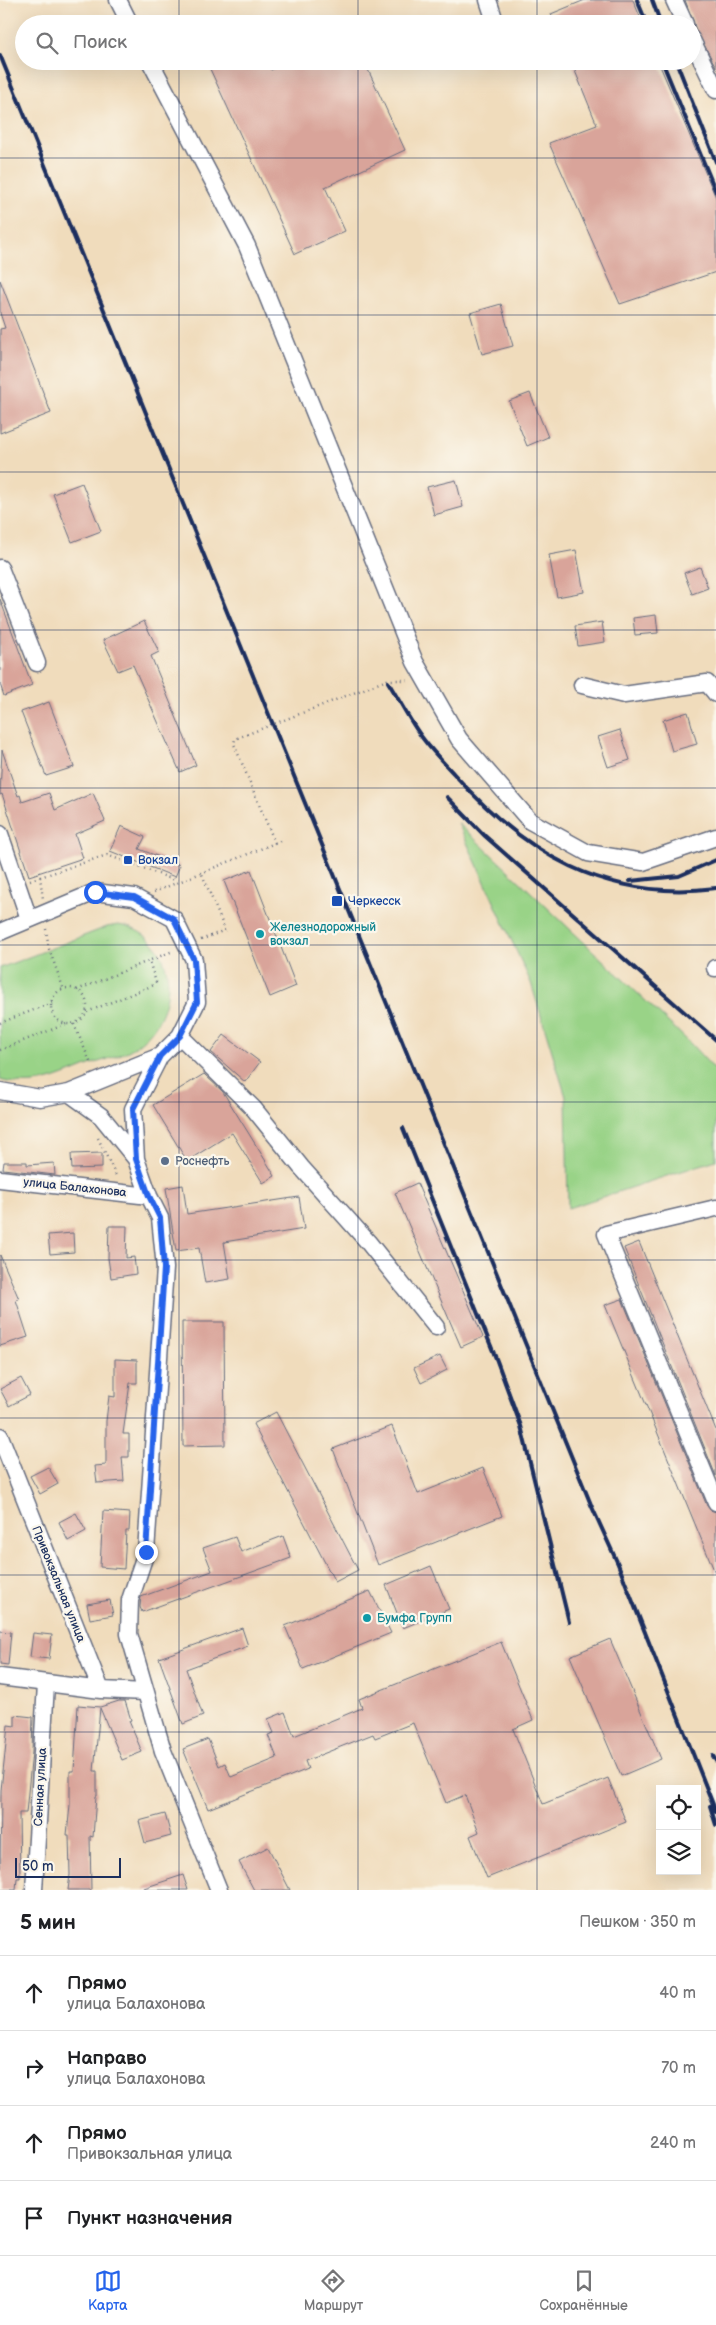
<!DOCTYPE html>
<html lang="ru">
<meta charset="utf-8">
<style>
:root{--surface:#fff;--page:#f6f6f6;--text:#202124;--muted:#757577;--line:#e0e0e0;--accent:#2563eb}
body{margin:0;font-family:"Balsamiq Sans",sans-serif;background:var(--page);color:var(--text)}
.controls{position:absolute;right:15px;bottom:15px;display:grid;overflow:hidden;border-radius:0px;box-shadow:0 5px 20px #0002}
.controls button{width:45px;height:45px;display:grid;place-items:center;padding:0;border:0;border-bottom:1px solid var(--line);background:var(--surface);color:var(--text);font:25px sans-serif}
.scale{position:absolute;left:15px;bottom:12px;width:106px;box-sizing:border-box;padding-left:5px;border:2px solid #1b2f5e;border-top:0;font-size:14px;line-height:18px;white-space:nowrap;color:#1b2f5e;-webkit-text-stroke:4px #fbf7ec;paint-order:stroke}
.stop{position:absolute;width:15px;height:15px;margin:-11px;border:4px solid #2563eb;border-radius:50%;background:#fff}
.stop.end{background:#2563eb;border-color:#fff;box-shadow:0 1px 5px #0008}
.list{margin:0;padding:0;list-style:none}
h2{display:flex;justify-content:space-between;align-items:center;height:65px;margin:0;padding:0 20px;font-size:21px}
h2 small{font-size:16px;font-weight:400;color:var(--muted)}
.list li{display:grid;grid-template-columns:32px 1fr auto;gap:15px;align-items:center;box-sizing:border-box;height:75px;padding:0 20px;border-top:1px solid var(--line)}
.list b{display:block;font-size:19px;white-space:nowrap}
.list p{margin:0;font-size:16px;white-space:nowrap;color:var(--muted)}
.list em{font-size:16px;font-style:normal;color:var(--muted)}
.icon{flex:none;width:28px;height:28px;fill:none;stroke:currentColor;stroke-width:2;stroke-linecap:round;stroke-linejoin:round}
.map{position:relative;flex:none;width:716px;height:1890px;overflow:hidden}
.search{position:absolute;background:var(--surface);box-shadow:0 5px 20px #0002;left:15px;right:15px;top:15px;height:55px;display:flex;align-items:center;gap:12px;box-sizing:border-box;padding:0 18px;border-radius:28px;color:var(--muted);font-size:19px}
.sheet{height:365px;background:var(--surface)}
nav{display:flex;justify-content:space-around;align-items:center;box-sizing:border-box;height:70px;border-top:1px solid var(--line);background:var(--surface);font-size:14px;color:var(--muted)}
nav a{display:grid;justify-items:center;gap:2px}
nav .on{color:var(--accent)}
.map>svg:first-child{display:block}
.green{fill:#99d387;stroke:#5a8172}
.building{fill:#d9a49a}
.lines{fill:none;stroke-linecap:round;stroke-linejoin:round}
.minor-casing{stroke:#666c7f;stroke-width:19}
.path{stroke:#666c7f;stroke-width:2.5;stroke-dasharray:1 4;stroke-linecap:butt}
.minor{stroke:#fff;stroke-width:16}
.rail{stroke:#1b2f5e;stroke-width:4}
.route{stroke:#2563eb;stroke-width:6}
.grid{fill:none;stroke:#1b2f5e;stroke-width:1;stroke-opacity:0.55}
.transit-dot{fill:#1a4fb4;stroke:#fbf7ec;stroke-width:2}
.culture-dot{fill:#0f9aa8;stroke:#fbf7ec;stroke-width:2}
.service-dot{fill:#5c6f8a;stroke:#fbf7ec;stroke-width:2}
.labels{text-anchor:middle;stroke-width:4.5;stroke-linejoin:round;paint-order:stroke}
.transit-label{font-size:12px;fill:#164399;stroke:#fbf7ec;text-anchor:start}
.culture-label{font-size:12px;fill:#0d838f;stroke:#fbf7ec;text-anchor:start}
.service-label{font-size:12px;fill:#4e5e75;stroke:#fbf7ec;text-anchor:start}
.street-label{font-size:12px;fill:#1b2f5e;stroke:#fbf7ec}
</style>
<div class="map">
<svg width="716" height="1890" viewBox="0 0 716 1890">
<rect width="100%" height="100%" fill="#fbf7ec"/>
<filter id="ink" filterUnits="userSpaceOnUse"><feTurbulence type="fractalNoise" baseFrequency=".02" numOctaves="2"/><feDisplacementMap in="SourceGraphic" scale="10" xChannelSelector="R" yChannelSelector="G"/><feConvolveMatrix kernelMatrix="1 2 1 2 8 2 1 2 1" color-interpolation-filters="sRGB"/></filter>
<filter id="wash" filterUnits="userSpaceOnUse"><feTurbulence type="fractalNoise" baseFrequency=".0096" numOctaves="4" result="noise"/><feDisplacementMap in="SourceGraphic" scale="20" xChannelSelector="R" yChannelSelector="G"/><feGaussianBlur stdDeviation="1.12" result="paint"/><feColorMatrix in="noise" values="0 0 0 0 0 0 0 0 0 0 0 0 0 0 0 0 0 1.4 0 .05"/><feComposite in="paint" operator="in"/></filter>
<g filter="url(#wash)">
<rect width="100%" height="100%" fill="#f0dcbc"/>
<!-- green -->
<path class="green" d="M458 823 688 1041 716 1071V1160L568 1208 566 1097 531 983Z
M118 925C170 932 182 994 151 1032 145 1039 136 1047 128 1051 117 1057 104 1060 92 1064 73 1071 54 1081 34 1083 23 1084 10 1083 0 1080V968L107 927Z"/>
<g id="blocks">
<!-- building -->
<path class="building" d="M585 0H633L643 24H555L551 14Z
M685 0H716V67L697 32Z
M226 61H267L271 70 290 61H364L405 150 325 187 345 231 295 254 210 69Z
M571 61H658L716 198V272L620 304 549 143 597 125Z
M0 280 51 413 0 433V329L5 328 0 313Z
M501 304 513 346 482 354 470 313Z
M530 393 548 437 527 446 509 401Z
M456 480 463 507 434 515 427 487Z
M82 483 101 531 72 542 53 494Z
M576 550 584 592 557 597 549 555Z
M700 567 708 588 692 594 684 573Z
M0 599 32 685 4 696 0 684Z
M656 615 658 633 635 635 633 618Z
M144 621 159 652 151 656 196 765 180 772 133 665 118 671 103 640Z
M602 622 605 642 578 646 575 626Z
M49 702 74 767 46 776 21 712Z
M688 712 697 744 672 751 663 720Z
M620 730 630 760 608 767 598 737Z
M2 750 18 796 20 795 22 802 49 793 55 810 93 793 105 821 75 834 83 858 29 876 2 794 0 795Z
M121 826 145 837 139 849 180 865 175 877 110 851Z
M251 870 296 986 270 997 224 881Z
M224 1035 260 1062 245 1082 211 1052Z
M204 1074 223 1092 275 1176 263 1183 232 1133 187 1161 153 1105Z
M102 1153V1168L72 1169 71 1154Z
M4 1162H27V1165L54 1163 55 1175 3 1169Z
M417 1183 483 1337 461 1347 395 1193Z
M183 1185 187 1214 299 1197 304 1229 224 1242 230 1279 205 1283 199 1248 176 1251 166 1188Z
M109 1226H127L126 1258 134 1257 136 1274 111 1278 108 1258Z
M73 1233 74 1252 50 1254 48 1235Z
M639 1242 716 1430V1476L624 1248Z
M0 1255 19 1299 16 1300 28 1337 0 1346Z
M622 1299 707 1506 710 1510 716 1512V1575L605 1305Z
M182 1322H224L225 1445 183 1446Z
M440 1356 447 1370 421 1383 414 1368Z
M115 1359 137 1360V1383H130L123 1434H129V1457H122L124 1481 97 1483 95 1466 106 1465V1421L109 1396 115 1397Z
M21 1378 30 1395 9 1406 0 1389Z
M276 1412 358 1570 335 1582 253 1424Z
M392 1426 418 1494 483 1468 502 1516 378 1565 333 1449Z
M48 1467 58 1484 40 1494 30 1476Z
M103 1511 130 1513 129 1531H126L124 1569 100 1567Z
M76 1513 86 1531 68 1541 59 1522Z
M283 1536 291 1558 142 1612 140 1607 141 1597 212 1571 203 1548 235 1537 241 1552Z
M431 1566 449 1609 403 1628 386 1585Z
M370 1591 391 1633 303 1669 285 1626Z
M110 1600 113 1615 90 1619 87 1604Z
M242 1628 248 1646 186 1669 203 1716 183 1724 159 1658Z
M0 1631 11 1632 8 1665 0 1664Z
M33 1633 52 1635 49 1659 30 1657Z
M610 1639 661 1759 621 1776 570 1656Z
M501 1642 533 1720 513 1729 543 1804 608 1778 626 1822 487 1878 470 1836 479 1832 465 1795 446 1803 413 1723 375 1738 373 1734 305 1761 308 1769 208 1809 183 1749 208 1739 219 1766 225 1763 231 1777 277 1758 268 1735 274 1733 268 1719 285 1712 294 1736 362 1708 359 1699Z
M119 1701H125L131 1720 129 1721 142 1752 122 1760 100 1708 94 1771H97V1796H96L93 1837 90 1836 91 1890H68L70 1875 69 1835H67L70 1805V1771H74L78 1705 100 1707Z
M15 1715 33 1717 32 1752 26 1813H19L20 1878H17L16 1890H0L1 1790 8 1725 15 1726Z
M165 1814 171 1836 145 1843 139 1821Z
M268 1847 290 1890H254L239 1862Z
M183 1875 188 1890H145L144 1888Z"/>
</g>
</g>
<g filter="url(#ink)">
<use href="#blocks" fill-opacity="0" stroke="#666c7f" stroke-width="1"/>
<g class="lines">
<defs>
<path id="minor" d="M118 0 130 24
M488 0 496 24
M674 0 685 24
M692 40 716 90
M150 61 247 246 415 662 459 739 530 821 588 853 643 862 716 837
M0 568 37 663
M582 685 624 695 707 683 716 694
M0 834 29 919
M0 932 95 892 134 897 174 919 194 960 197 1002 180 1036 160 1056 69 1093 40 1098 0 1091
M715 968H716
M180 1036 254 1109 301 1167 368 1242 436 1327
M160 1056 133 1109 136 1159 149 1196 160 1218 165 1268 146 1552 130 1600 129 1634 163 1751 219 1890
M69 1093 101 1116 136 1159
M0 1179 149 1196
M716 1208 606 1234 716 1502
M0 1436 101 1690 146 1692
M0 1677 101 1690
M34 1890 46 1684"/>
</defs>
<!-- minor casing -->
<use href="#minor" class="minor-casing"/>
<!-- path -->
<path class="path" d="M275 843 234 744 235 739 387 680H407
M40 877 107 855 180 882
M30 880 40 877 43 899
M154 892 280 841
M46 929 49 949 64 990
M201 940 225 930 202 874
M51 1006a18 18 0 1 1 36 0a18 18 0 1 1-36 0Z
M77 990 173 951
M87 1012 154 985 156 982 149 961
M0 1023 52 1003
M74 1024 91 1064
M0 1050 66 1024
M98 1138 117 1178"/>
<!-- minor -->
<use href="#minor" class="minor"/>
<!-- rail -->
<path class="rail" d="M637 0 647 24
M652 0 661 24
M0 55C196 539 394 1023 592 1507L618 1564 716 1812
M662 61 716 192
M676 61 716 162
M388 682C400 701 410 722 424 740 433 752 444 763 454 774 525 854 605 902 716 888
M447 797 485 836 716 1040
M630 881 679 876 716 860
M403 1128 497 1361 521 1426 569 1622
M713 1756 716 1761
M710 1806 716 1825"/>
</g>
</g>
<g class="lines" filter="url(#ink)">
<!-- route -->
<path class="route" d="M95 892 134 897 174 919 194 960 197 1002 180 1036 160 1056 133 1109 136 1159 149 1196 160 1218 164 1268 146 1552"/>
</g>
<!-- grid -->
<path class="grid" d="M179 0V24M358 0V24M537 0V24M179 61V1890M358 61V1890M537 61V1890M0 158H716M0 315H716M0 472H716M0 630H716M0 788H716M0 945H716M0 1102H716M0 1260H716M0 1418H716M0 1575H716M0 1732H716"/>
<!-- markers -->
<g class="transit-dot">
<rect x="123" y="855" width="10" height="10" rx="2.5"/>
<rect x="331" y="895" width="12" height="12" rx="2.5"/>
</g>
<g class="culture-dot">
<circle cx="260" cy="934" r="5"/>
<circle cx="367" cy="1618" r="5"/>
</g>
<circle class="service-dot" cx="165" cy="1161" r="5"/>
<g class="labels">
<!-- transit labels -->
<g class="transit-label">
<text x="138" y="864">Вокзал</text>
<text x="348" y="905">Черкесск</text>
</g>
<!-- culture labels -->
<g class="culture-label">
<text x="270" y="931">Железнодорожный<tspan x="270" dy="14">вокзал</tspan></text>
<text x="377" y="1622">Бумфа Групп</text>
</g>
<!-- service labels -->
<g class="service-label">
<text x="175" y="1165">Роснефть</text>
</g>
<!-- street labels -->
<g class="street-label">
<text transform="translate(75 1187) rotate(6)" y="4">улица Балахонова</text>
<text transform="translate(59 1584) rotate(68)" y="4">Привокзальная улица</text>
<text transform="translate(40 1787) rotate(-87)" y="4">Сенная улица</text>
</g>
</g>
</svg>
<div class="controls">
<button><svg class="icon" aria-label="locate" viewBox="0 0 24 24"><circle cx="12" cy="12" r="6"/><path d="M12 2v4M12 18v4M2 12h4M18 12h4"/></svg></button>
<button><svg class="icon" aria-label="layers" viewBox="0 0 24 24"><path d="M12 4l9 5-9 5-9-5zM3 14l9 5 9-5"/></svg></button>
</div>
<div class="scale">50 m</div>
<div class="stop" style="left:95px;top:892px"></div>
<div class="stop end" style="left:146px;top:1552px"></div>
<div class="search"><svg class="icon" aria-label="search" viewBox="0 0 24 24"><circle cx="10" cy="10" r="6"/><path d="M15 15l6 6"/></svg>Поиск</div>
</div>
<section class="sheet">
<h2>5 мин<small>Пешком · 350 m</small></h2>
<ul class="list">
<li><svg class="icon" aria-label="ahead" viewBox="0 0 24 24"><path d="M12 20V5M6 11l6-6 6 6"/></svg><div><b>Прямо</b><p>улица Балахонова</p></div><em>40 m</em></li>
<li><svg class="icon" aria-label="right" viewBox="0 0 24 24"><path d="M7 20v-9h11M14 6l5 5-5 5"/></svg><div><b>Направо</b><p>улица Балахонова</p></div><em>70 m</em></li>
<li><svg class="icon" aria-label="ahead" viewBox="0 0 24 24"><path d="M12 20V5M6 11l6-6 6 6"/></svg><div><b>Прямо</b><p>Привокзальная улица</p></div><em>240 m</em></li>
<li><svg class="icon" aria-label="arrive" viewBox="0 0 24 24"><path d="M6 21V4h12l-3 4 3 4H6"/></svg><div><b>Пункт назначения</b></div></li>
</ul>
</section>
<nav>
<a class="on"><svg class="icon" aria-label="map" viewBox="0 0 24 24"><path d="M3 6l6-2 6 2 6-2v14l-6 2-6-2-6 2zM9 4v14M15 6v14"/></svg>Карта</a>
<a><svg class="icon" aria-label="directions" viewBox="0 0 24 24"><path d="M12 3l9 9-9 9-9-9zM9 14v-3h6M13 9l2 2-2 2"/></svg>Маршрут</a>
<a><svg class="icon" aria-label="saved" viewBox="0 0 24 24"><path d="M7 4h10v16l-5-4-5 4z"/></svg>Сохранённые</a>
</nav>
